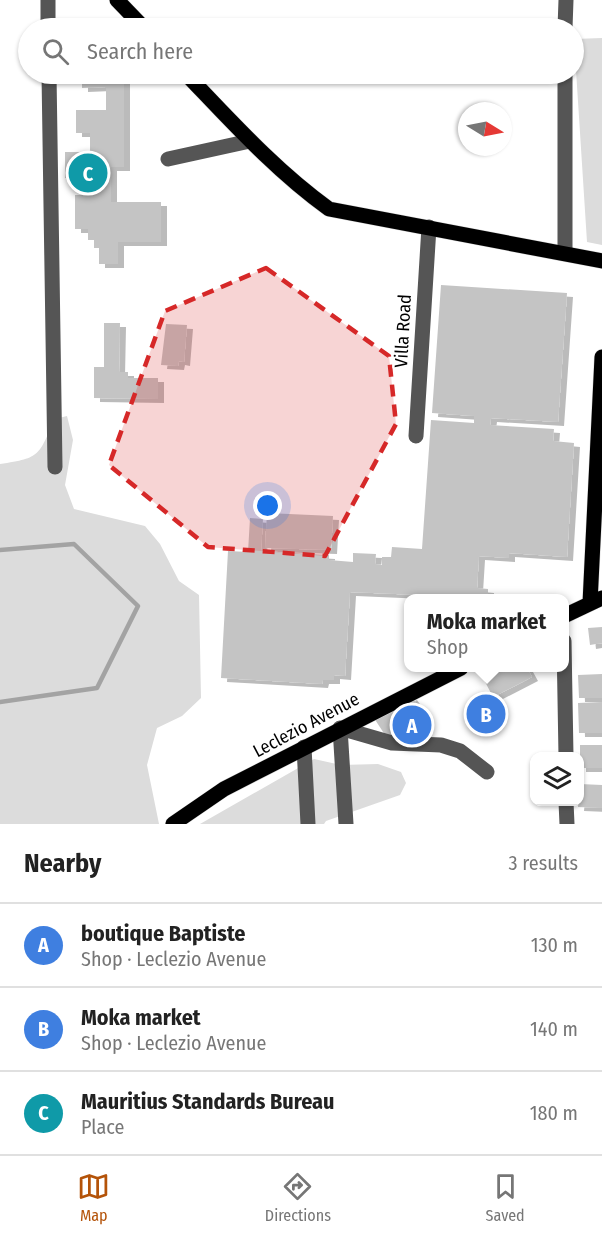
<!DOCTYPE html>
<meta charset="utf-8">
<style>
:root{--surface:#fff;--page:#f6f6f6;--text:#222;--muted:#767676;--line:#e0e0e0;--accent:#b45309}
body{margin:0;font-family:"Fira Sans Condensed",sans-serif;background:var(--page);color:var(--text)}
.controls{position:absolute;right:18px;bottom:18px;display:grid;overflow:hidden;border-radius:12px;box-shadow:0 2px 4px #0004}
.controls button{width:54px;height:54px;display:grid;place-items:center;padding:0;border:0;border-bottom:2px solid var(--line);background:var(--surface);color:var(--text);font:30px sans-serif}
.compass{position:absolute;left:458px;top:102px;width:54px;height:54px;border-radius:50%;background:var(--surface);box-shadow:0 2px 4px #0004;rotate:100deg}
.you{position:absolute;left:268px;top:506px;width:21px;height:21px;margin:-15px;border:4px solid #fff;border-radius:50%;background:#1a73e8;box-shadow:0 0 0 9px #1a73e833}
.badge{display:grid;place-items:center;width:39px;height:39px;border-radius:50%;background:var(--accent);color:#fff;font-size:20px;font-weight:700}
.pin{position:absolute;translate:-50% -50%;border:3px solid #fff;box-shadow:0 2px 6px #0006}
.popup{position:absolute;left:404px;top:594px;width:165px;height:78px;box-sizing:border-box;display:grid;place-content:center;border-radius:12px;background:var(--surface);filter:drop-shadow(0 2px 4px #0005);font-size:20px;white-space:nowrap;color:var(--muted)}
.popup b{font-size:22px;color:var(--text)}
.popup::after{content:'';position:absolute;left:50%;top:100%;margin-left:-12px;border:12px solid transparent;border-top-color:var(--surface)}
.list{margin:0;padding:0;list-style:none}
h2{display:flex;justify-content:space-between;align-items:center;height:78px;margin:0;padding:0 24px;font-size:26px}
h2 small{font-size:20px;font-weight:400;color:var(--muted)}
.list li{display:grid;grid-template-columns:39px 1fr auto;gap:18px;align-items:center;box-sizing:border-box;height:84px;padding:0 24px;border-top:2px solid var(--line)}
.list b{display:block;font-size:22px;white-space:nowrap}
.list p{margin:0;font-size:20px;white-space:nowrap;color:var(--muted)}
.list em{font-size:20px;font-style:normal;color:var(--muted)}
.icon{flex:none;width:33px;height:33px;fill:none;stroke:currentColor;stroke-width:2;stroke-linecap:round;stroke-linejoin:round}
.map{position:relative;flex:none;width:602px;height:824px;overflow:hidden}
.search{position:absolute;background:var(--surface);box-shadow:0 2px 4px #0004;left:18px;right:18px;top:18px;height:66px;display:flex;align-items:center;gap:15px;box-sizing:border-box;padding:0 21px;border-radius:33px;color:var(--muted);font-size:22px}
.sheet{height:330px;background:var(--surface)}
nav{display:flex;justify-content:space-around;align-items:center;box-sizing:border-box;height:84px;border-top:2px solid var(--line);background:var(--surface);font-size:16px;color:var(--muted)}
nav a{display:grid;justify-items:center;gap:3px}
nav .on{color:var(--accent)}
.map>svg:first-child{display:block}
.green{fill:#dcdcdc}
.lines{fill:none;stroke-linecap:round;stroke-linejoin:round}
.stream{stroke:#a3a3a3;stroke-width:4.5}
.building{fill:#c4c4c4;filter:url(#shadow)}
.major-casing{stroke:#dbdbdb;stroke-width:16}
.minor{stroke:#555;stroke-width:15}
.major{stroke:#000;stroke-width:15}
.marked{fill:#d62828;fill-opacity:0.2;stroke:#d62828;stroke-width:4.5;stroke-dasharray:12 8;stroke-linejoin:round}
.labels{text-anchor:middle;stroke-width:4.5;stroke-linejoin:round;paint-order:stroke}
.street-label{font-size:18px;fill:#000;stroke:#fff}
</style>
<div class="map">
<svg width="602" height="824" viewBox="0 0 602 824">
<defs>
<filter id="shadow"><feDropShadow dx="6" dy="4" stdDeviation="0" flood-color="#0004"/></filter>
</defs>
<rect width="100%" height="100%" fill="#fff"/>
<!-- green -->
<path class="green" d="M602 38V245L587 242 574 39Z
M67 416 73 440 65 485 74 509 145 526 160 544 179 581 199 595 201 698 182 716 157 728 147 765 159 824H0V464C42 458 38 455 55 419Z
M314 759 341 765 378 764 401 772 406 783 400 795 326 821 324 824H200Z"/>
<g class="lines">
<!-- stream -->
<path class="stream" d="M0 550 74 544 138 606 97 688 0 702"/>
</g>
<!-- building -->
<path class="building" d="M82 74H124V167H111V202H161V242H118V264H99V248H94V240H88V229H75V195H89V178H65V152H90V133H76V110H106V87L82 88Z
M441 285 567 293 558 422 491 418 490 425 554 429 553 441 574 443 567 557 509 553V558L479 556 477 588 488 589V598L350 592 345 676 334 675V680H323L322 684 221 678 228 551 248 552 250 518 263 519 261 551 329 555V560L353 562V553L376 554 375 564 382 565V557H391L392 547 422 549 431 420 474 423V416L432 413Z
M104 323H120L119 372H128V378H158V399L94 398V367H104Z
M166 324 187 325 184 362 179 361 178 366 161 365Z
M267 513 333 516 331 550 265 548Z
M602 627V643L590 645 588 628Z
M504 668H527L532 677 493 697 483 678Z
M602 674V698H579L578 675Z
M411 696 426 717 387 738 372 715Z
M602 702V733H579L578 703Z
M580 745H602V768H580Z
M580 784 602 785V808L578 807Z"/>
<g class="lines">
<defs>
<path id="major" d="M117 0 144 28
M186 74C231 121 276 171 329 209L602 261
M590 603 602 357
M564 616 602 598
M173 824 224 789 461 668"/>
</defs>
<!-- major casing -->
<use href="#major" class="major-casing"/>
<!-- minor -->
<path class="minor" d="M48 0V28
M565 28 566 0
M49 74 55 467
M565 74V253
M168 159 250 141
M416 436 429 227
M564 641 566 756
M304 747 308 824
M566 802 567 824
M346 824 340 728 392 743 441 745 460 751 487 772"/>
<!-- major -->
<use href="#major" class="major"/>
</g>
<!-- marked area -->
<path class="marked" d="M266 268 389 356 396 424 325 556 208 547 109 465 165 311Z"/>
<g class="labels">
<!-- street labels -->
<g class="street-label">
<text transform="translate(403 331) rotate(-87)" y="6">Villa Road</text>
<text transform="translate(306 725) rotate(-28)" y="6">Leclezio Avenue</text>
</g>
</g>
</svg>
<div class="controls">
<button><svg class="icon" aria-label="layers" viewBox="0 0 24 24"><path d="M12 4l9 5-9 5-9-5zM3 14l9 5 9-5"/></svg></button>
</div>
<svg class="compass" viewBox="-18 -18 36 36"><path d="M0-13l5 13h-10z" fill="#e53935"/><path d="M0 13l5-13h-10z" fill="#767676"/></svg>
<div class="you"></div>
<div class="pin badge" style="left:412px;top:725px;background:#3f7fe0">A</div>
<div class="pin badge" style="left:486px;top:714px;background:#3f7fe0">B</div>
<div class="popup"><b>Moka market</b>Shop</div>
<div class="pin badge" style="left:88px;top:173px;background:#0f9aa8">C</div>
<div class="search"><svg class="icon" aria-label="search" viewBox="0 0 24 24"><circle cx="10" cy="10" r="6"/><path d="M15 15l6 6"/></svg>Search here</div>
</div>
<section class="sheet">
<h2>Nearby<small>3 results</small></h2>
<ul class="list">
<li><span class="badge" style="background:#3f7fe0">A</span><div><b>boutique Baptiste</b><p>Shop · Leclezio Avenue</p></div><em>130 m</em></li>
<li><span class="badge" style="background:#3f7fe0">B</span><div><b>Moka market</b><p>Shop · Leclezio Avenue</p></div><em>140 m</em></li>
<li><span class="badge" style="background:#0f9aa8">C</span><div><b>Mauritius Standards Bureau</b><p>Place</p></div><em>180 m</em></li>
</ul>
</section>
<nav>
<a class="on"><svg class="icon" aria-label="map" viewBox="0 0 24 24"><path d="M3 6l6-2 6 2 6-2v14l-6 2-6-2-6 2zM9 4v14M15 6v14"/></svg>Map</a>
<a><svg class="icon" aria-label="directions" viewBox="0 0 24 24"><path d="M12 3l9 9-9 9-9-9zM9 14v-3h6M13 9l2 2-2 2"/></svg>Directions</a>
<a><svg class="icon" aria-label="saved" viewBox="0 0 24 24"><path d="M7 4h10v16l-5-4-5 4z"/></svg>Saved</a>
</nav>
